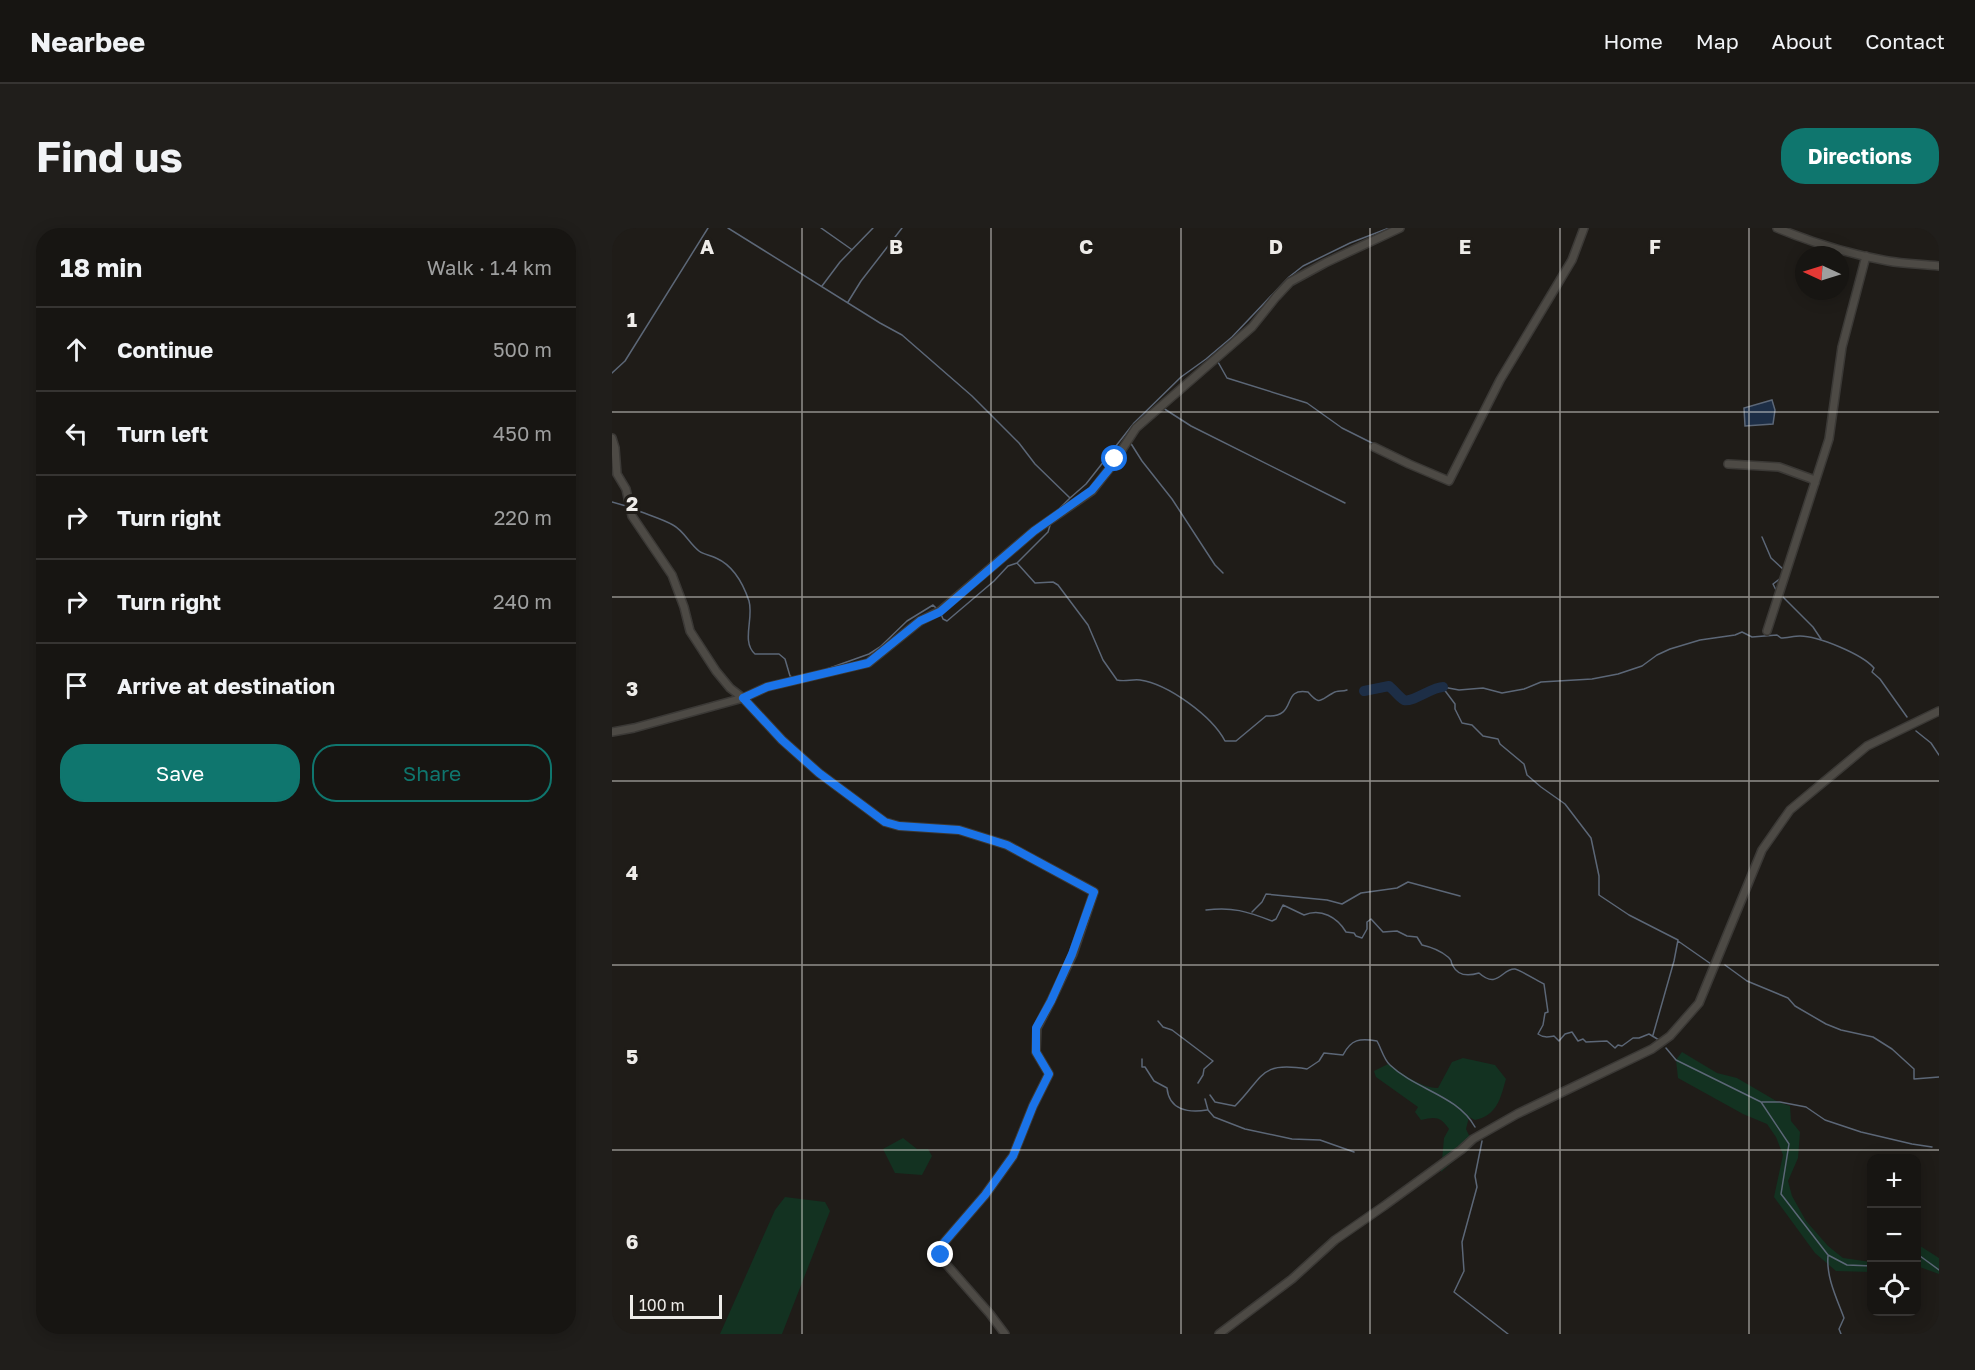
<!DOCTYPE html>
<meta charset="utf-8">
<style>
:root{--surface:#171512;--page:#201e1b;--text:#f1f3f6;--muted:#9e9f9f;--line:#363432;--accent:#0f766e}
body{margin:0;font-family:"Golos Text",sans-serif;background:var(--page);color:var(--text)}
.controls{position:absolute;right:18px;bottom:18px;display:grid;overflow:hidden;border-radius:12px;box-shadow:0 3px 15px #0003}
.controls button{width:54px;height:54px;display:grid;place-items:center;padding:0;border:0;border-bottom:2px solid var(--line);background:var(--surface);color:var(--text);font:30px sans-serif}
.compass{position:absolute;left:1183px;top:18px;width:54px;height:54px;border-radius:50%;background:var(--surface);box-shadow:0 3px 15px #0003;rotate:274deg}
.scale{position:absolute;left:18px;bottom:15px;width:92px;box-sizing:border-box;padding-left:6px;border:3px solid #eeece9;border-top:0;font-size:16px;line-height:21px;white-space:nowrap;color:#eeece9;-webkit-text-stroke:4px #1f1c18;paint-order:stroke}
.stop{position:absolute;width:18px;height:18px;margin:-14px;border:4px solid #1a73e8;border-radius:50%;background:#fff}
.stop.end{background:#1a73e8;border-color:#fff;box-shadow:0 2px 6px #0008}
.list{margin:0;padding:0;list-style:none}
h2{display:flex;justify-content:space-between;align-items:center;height:78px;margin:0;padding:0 24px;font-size:26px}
h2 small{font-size:20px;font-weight:400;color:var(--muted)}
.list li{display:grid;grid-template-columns:39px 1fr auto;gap:18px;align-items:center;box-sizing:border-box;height:84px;padding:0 24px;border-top:2px solid var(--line)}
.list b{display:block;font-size:22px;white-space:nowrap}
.list em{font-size:20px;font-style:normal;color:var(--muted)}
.actions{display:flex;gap:12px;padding:18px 24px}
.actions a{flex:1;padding:14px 0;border:2px solid var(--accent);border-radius:24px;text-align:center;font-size:21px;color:var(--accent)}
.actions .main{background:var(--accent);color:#fff}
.icon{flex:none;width:33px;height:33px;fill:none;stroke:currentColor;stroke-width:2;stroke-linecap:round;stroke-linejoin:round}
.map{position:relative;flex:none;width:1327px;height:1106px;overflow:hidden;border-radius:24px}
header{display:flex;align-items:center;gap:36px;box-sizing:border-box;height:84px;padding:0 30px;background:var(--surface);border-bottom:2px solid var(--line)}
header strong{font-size:28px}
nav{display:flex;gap:33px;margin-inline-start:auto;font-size:21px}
.intro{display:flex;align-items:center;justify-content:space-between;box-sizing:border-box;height:144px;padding:0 36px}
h1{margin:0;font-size:42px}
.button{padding:15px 27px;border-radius:24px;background:var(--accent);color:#fff;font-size:21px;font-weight:700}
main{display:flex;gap:36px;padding:0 36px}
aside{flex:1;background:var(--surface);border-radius:24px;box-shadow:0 3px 15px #0003}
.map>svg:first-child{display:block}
.green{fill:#133221}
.water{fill:#1d2e46;stroke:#5c6777;stroke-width:1.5}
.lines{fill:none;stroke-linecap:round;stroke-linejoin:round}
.stream{stroke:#5c6777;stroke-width:1.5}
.river{stroke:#1d2e46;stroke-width:10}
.street-casing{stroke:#3b3936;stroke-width:10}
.street{stroke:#4d4a45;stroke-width:7}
.route{stroke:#1a73e8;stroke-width:8}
.grid{fill:none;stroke:#eeece9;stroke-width:1.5;stroke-opacity:0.55}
.grid-label{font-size:20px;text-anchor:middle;font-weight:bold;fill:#eeece9;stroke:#1f1c18;stroke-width:6;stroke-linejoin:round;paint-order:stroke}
</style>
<header>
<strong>Nearbee</strong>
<nav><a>Home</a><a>Map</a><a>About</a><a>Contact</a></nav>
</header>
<div class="intro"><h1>Find us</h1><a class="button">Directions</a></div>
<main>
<aside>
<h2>18 min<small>Walk · 1.4 km</small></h2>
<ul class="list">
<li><svg class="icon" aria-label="ahead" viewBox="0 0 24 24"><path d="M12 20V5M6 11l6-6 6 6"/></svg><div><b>Continue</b></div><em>500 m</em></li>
<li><svg class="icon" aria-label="left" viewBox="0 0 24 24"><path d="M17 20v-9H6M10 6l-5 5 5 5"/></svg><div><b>Turn left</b></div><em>450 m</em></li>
<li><svg class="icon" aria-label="right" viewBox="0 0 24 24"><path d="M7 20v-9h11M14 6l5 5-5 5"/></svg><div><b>Turn right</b></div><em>220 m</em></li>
<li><svg class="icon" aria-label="right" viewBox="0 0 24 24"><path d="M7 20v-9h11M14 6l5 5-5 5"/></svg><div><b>Turn right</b></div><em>240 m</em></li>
<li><svg class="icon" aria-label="arrive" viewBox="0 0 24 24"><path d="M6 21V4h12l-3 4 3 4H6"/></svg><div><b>Arrive at destination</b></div></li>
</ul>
<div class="actions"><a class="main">Save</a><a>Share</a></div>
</aside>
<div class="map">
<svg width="1327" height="1106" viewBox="0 0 1327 1106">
<rect width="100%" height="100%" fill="#1f1c18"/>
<!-- green -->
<path class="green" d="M1070 824 1105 845 1125 850 1166 874 1178 878 1179 893 1188 904 1186 930 1176 953 1180 968 1194 993 1216 1018 1231 1030 1259 1034V1044L1224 1043 1203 1025 1162 969 1171 927 1164 909 1155 896 1131 886 1066 850 1064 832Z
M851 830 883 837 894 851C888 872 885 887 863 892L857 889 854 901 861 916 829 944 832 910 837 901C828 888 823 889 809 892L803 884 806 879 764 849 762 843 776 836C788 844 811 861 826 860L840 834Z
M291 910 305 921H316L320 928 310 947 283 945 271 921Z
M173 969 213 974 218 983 170 1106H108L163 982Z
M1305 1016 1327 1030V1046L1305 1038Z"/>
<!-- water -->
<path class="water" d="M1160 172 1163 182 1161 196 1133 198 1132 180Z"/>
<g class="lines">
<!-- stream -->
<path class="stream" d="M116 0 268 95 290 107 360 168 407 215 423 236 458 270 448 280
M209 0 239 21
M210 58 228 34 261 0
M236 74 249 53 290 0
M606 134 615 150 695 175 730 200 762 216
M0 145 13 133 96 0
M551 180 579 198 733 275
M518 214 530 233 560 271 603 337 611 345
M458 270 474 256 522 195 569 149 594 131 620 109 677 49 691 38 738 15 777 0
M0 274 14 278
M22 281C33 286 51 291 61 297 72 303 77 315 87 323 92 327 99 327 104 330 122 338 131 355 137 373 142 390 129 414 143 426H167L173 431 178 448 182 450
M1150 309 1159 330 1172 342
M405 335 436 304 439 294
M1165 364 1161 356 1169 350
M1170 368 1201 399 1209 411
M329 386 331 391 335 393 382 353 396 338 405 335 423 355 441 354 446 357 476 397 491 432 505 452C513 454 520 451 528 452 556 456 600 488 613 513H624L654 488C687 490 668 459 696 464 708 478 708 472 721 465 725 462 730 464 735 462
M215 441 257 426 268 419 295 393 321 377 326 382
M831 459 847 462 871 460 890 465 912 461 929 454 980 451 1006 446 1030 438 1045 427 1058 421 1088 412 1123 407 1130 404 1140 409 1165 407 1169 410C1175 410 1182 408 1188 408 1206 408 1250 426 1262 440L1260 444 1268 451 1295 489
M831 460 843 476V481L850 495 860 497 871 508 886 511 888 516 912 536 915 547 929 559 953 576 979 610 987 648V667L1017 687 1066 712 1062 733 1041 807
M1304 503 1319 515 1327 527
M594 682C621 679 634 683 660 693L664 691 671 677 692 687C709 680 725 689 734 704L742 705 744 708 750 710 755 701V694L759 691 771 704 785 703 795 708 805 709 810 717C819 719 829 723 836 729 842 735 837 731 841 738 846 748 857 748 867 745 886 762 890 740 903 741 908 742 926 753 932 756L936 784 933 785 931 797 926 806C932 810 936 809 942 808L947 813 953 806 960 804 966 813 971 811 974 814 995 813 1003 820 1006 817 1010 818 1021 810H1027L1037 806 1047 812
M640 684 650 674 654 666 715 672 730 676 749 665 785 660 796 654 848 668
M1066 713 1099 736
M1113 737 1135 753 1176 770 1183 778 1214 796 1229 802 1261 809 1280 821 1302 841V851L1327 849
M546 793 551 799 560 802 601 833 592 841 591 847 586 855
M1054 820 1064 832 1149 874 1177 916 1169 966 1216 1027 1235 1037 1260 1038
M530 831V839H533L542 853 555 860C557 882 576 885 595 882
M598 867 603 874 623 878C652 849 647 833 695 841L707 833 712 825 731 827C739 811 748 810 765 813 769 820 772 832 778 837 804 862 845 867 863 899
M593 871 596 882 602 889 633 901 680 911 708 912 742 924
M1150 874H1168L1194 879 1213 892 1249 904 1300 916 1320 919
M870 913 863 948 865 959 850 1014 852 1043 842 1064 896 1106
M1216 1028C1214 1049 1225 1071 1232 1090L1227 1101 1229 1106
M1304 1029 1308 1028 1327 1042"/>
<!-- river -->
<path class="river" d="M752 463 777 458C782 462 787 469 792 472 800 475 820 459 831 459"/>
<defs>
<path id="street" d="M1165 0C1201 15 1237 26 1276 33 1293 36 1310 36 1327 38
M0 210 3 220 5 246 14 261 20 288 60 347 72 379 78 403 104 443 118 460 131 470 170 512 207 545 273 594 287 598 347 602 395 617 482 664 461 726 439 773 425 800 424 824 437 846 421 878 401 928 373 967 329 1018V1027L335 1037 378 1086 393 1106
M762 219 797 236 837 253 888 152 960 32 972 0
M1116 236 1167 239 1200 251 1203 255
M1155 403 1217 211 1230 119 1254 28
M0 504 22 500 131 470 155 459 256 435 308 393 328 383 422 303 480 263 498 240 524 200 640 99 664 69 678 54 713 35 788 0
M607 1106 680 1051 723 1012 772 978 849 922 861 911 905 886 1040 821 1058 808 1087 775 1150 622 1178 582 1255 518 1327 483"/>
</defs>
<!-- street casing -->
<use href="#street" class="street-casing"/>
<!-- street -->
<use href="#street" class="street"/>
</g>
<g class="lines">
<!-- route -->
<path class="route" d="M329 1027V1018L373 967 401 928 421 878 437 846 424 824V800L439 773 460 726 482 664 395 617 347 602 287 598 273 594 207 545 170 512 131 470 155 459 256 435 308 393 328 384 422 303 480 262 498 240 503 231"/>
</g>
<!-- grid -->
<path class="grid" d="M190 0V1106M379 0V1106M569 0V1106M758 0V1106M948 0V1106M1137 0V1106M0 184H1327M0 369H1327M0 553H1327M0 737H1327M0 922H1327"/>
<g class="grid-label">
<text x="95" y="26">A</text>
<text x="284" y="26">B</text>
<text x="474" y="26">C</text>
<text x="664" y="26">D</text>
<text x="853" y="26">E</text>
<text x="1043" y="26">F</text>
<text x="20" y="99">1</text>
<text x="20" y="283">2</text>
<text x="20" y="468">3</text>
<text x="20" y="652">4</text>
<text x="20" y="836">5</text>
<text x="20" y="1021">6</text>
</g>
</svg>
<div class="controls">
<button>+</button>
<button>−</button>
<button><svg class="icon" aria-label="locate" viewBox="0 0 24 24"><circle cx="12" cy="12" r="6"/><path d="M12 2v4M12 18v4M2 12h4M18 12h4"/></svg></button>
</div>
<svg class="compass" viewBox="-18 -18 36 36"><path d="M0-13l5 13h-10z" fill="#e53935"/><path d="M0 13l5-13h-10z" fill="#9e9f9f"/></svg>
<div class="scale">100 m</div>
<div class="stop" style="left:503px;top:231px"></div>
<div class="stop end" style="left:329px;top:1027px"></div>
</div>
</main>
